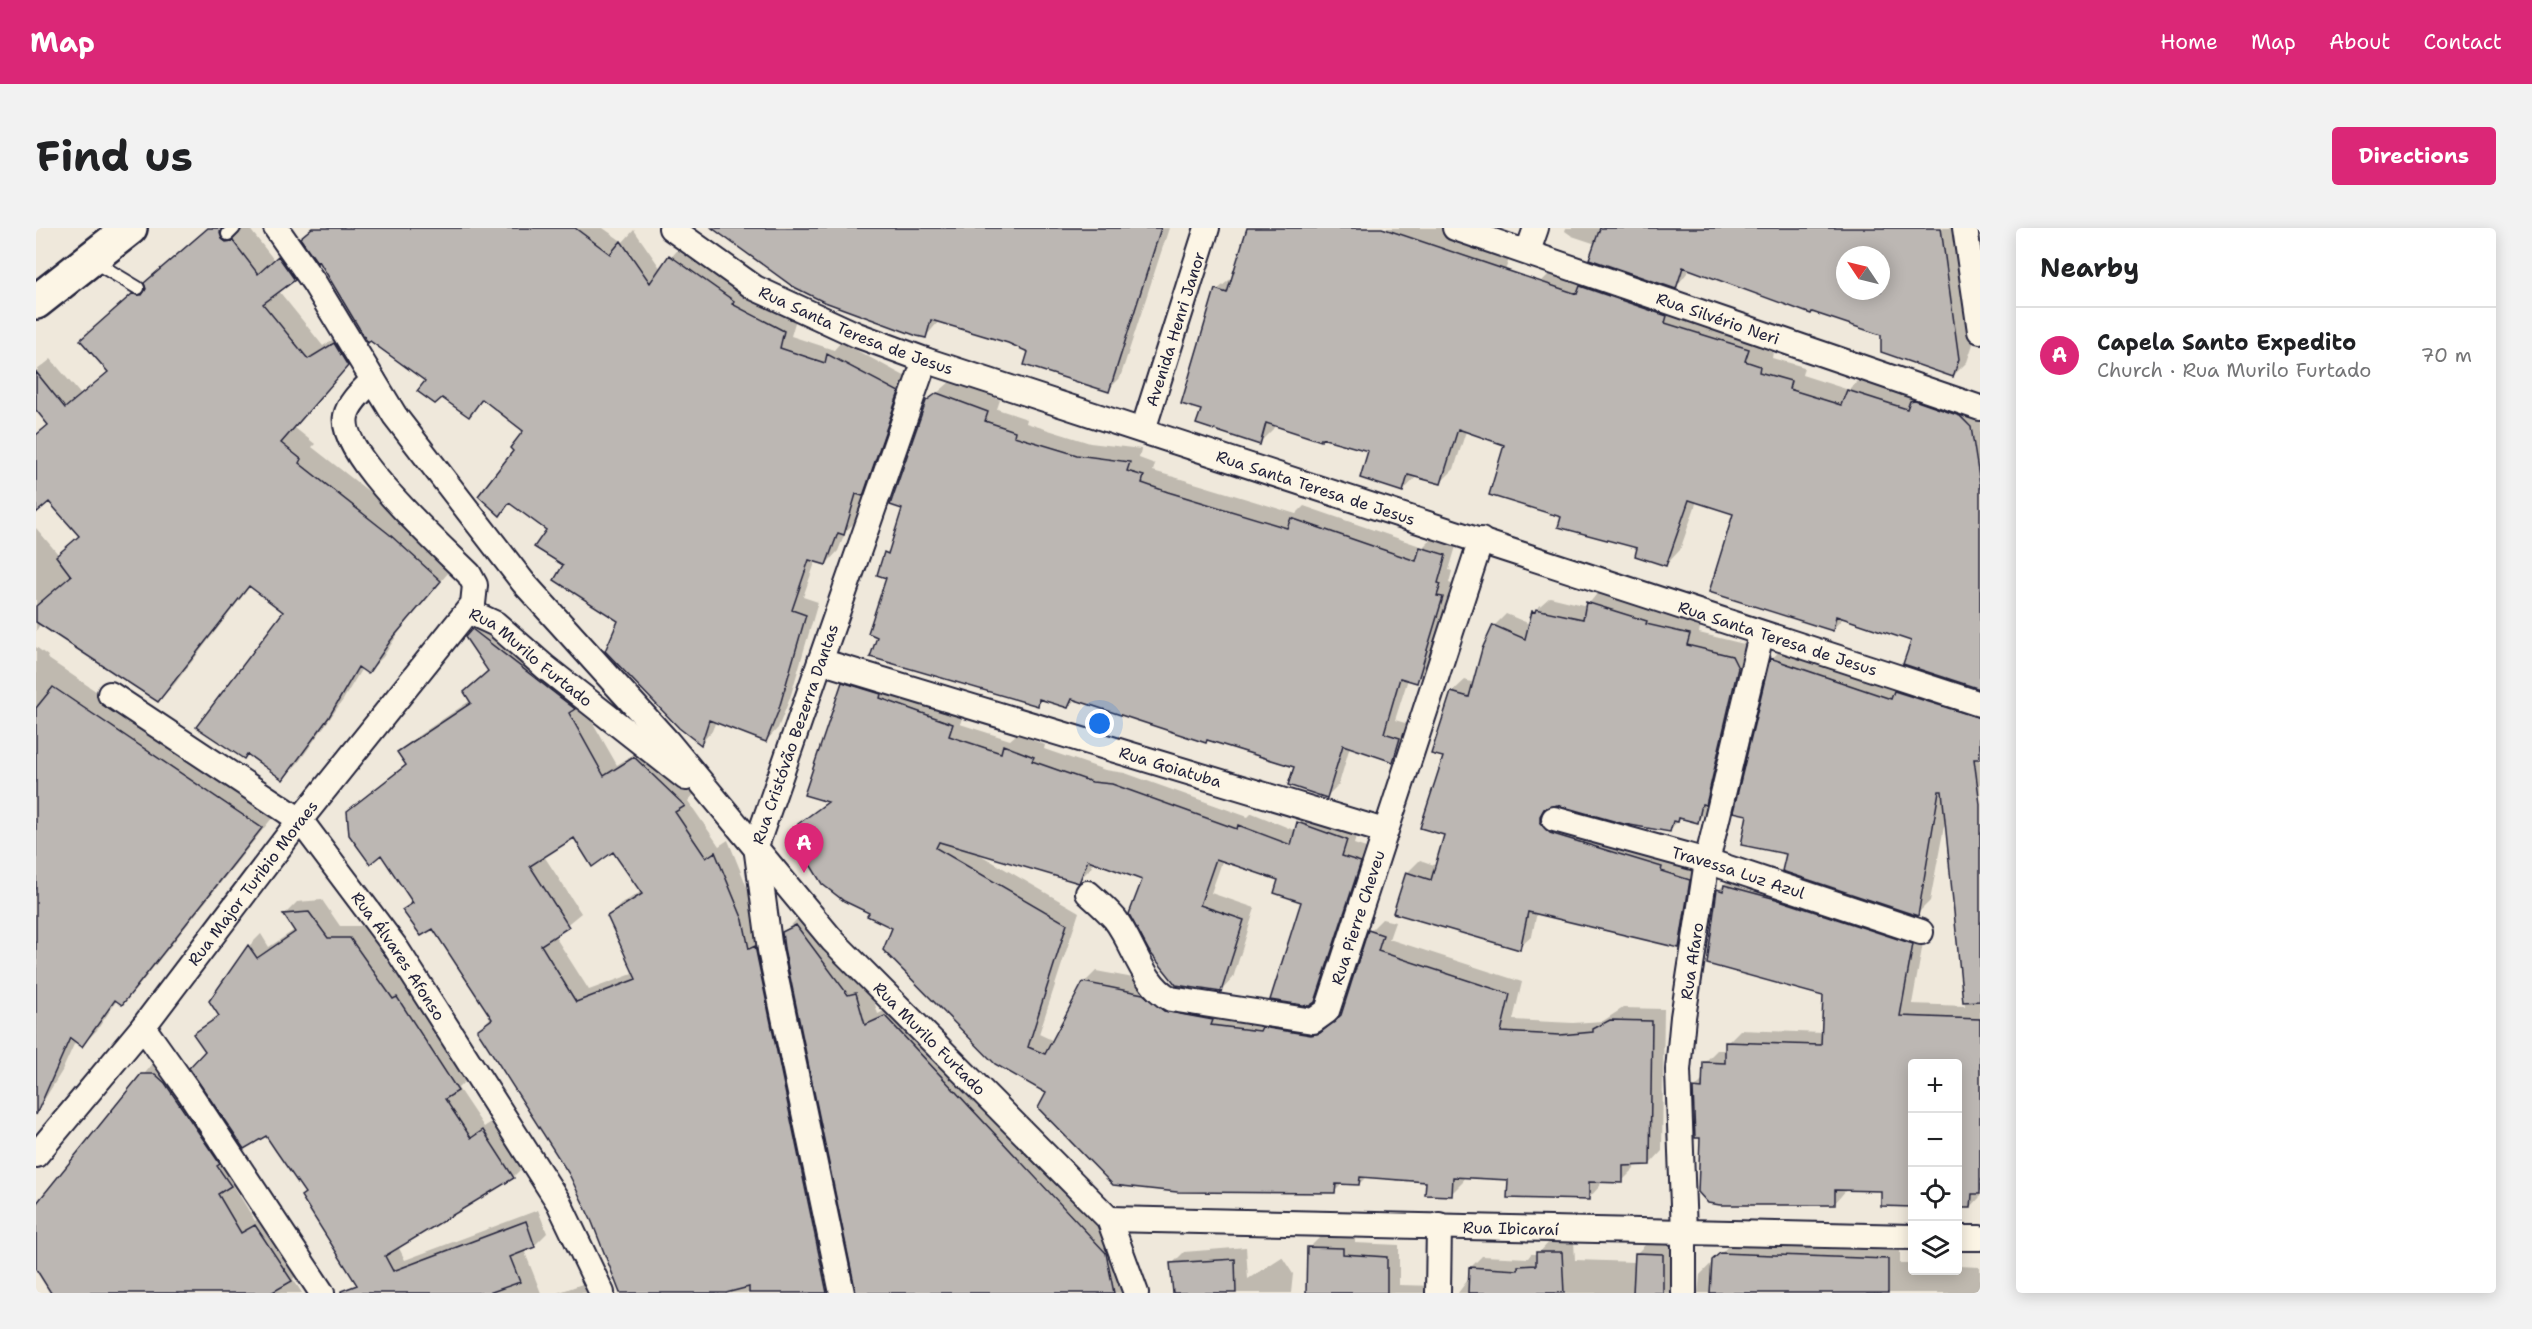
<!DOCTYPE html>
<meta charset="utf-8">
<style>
:root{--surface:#fff;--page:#f2f2f2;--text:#202124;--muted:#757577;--line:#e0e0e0;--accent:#db2777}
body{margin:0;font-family:"Shantell Sans",sans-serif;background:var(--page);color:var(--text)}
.controls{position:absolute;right:18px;bottom:18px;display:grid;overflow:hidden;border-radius:6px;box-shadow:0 3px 15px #0003}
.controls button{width:54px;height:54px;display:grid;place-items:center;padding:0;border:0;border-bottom:2px solid var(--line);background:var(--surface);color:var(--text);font:30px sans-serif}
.compass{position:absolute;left:1800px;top:18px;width:54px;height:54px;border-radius:50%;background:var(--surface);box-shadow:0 3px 15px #0003;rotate:305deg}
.you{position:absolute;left:1064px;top:496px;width:21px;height:21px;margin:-15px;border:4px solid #fff;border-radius:50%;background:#1a73e8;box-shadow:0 0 0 9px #1a73e833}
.badge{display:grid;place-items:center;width:39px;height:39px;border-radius:50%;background:var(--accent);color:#fff;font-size:20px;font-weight:700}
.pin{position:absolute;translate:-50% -50px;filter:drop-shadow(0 2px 3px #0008)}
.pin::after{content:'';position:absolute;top:32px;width:21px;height:18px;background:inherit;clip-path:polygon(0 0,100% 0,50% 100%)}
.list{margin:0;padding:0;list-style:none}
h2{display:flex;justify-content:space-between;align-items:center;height:78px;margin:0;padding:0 24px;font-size:26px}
h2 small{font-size:20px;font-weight:400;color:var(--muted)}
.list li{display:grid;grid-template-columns:39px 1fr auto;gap:18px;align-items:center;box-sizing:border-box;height:96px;padding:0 24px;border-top:2px solid var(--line)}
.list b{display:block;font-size:22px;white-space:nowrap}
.list p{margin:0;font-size:20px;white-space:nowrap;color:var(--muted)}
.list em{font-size:20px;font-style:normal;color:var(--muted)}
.icon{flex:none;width:33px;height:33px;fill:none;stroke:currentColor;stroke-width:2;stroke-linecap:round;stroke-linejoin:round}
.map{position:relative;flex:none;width:1944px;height:1065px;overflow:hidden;border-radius:6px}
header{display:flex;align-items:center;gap:36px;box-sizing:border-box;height:84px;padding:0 30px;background:var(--accent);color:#fff}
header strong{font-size:28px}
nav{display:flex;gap:33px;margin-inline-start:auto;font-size:21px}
.intro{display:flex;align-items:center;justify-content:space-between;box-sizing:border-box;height:144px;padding:0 36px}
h1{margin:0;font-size:42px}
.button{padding:15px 27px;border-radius:6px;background:var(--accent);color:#fff;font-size:21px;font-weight:700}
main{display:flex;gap:36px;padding:0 36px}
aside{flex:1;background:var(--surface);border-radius:6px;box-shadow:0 3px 15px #0003}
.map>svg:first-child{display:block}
.shadow{fill:#0003;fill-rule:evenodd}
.building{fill:#bcb7b3;stroke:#22223b;stroke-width:1.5;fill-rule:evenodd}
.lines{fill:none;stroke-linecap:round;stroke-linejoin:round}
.lane-casing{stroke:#22223b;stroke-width:16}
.street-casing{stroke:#22223b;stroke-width:28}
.primary-casing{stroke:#22223b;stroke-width:38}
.lane{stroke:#fcf5e5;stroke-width:12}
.street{stroke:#fcf5e5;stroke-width:24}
.primary{stroke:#fcf5e5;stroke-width:33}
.labels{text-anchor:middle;stroke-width:5;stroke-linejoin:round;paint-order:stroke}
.street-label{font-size:16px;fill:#22223b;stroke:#fcf5e5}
</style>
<header>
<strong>Map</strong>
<nav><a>Home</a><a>Map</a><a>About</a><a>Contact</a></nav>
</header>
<div class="intro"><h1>Find us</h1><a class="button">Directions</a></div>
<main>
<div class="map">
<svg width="1944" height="1065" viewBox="0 0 1944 1065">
<rect width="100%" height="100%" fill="#efe8db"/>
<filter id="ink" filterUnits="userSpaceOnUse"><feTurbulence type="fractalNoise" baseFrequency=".0167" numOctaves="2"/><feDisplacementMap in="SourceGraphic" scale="12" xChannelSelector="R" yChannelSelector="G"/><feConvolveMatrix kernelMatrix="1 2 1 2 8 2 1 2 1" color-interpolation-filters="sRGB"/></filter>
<g filter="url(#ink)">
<!-- shadow -->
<path class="shadow" d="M172 0H213L238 32 258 15 273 36 242 62 287 118 313 101 326 122 259 200 279 216 276 219 368 291 419 337 369 395 347 429 332 444 326 440 307 472 262 535 247 550 249 383 215 357 137 458 122 472 5 395 0 403V300L22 326 44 307 13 272 0 283V206L13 196 0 180V143L15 131 45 167 73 143 61 97Z
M276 0H567L587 14 598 2 625 41 647 16 760 91 755 108 798 122 805 114 874 151 839 254 828 264 820 293 810 303 802 323 790 336 780 332 767 369 782 374 754 470 742 500 730 513 680 493 676 503 665 515 584 393 529 336 512 302 475 275 464 286 480 222 489 202 448 171 433 187 391 153Z
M679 0H1133L1084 150 1072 162 973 113 903 93 890 108Z
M1212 0H1433L1475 25 1454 88 1505 54 1519 40 1726 107 1722 119 1737 124 1736 130 1768 139 1766 147 1813 162 1826 149 1944 180V460L1877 412 1808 389 1797 401 1699 285 1661 273 1644 322 1630 337 1603 319 1526 288 1470 217 1430 203 1418 241 1404 255 1381 248 1367 263 1334 222 1287 208 1284 211 1239 196 1237 201 1223 215 1166 181 1181 62 1197 49Z
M1530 0H1920L1937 116 1931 134 1917 148 1860 111 1655 40 1640 59 1560 16 1536 8 1529 3ZM1809 27H1845V63H1809Z
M915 153 964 172 961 181 991 191 990 195 1054 215 1105 221 1103 230 1119 236 1117 243 1145 251 1260 286 1268 278 1387 319 1398 308 1421 315 1413 342 1416 343 1413 355 1419 357 1393 441 1380 454 1372 451 1359 492 1376 497 1369 520 1357 532 1314 518 1303 556 1291 568 1260 538 1040 471 1032 479 1007 471 1001 476 843 408 852 349 850 325 856 319 868 280 891 174Z
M1564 362 1622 381V384L1665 394 1663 405 1708 416 1714 427 1673 581 1661 593 1647 589 1633 602 1521 576 1516 577V583L1665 640 1655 706 1643 719 1501 684 1496 708 1483 720 1371 645 1384 632 1401 638 1410 606 1409 528 1397 525 1416 464 1429 452 1438 455 1458 398 1470 386 1494 396 1497 384 1514 369 1551 378Z
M449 389 545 474 581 537 611 518 660 564 652 573 683 618 692 612 719 679 813 1065H586L532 909 443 802 456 788 397 699 368 682 377 673 346 625 313 584 371 536 363 524 376 512 435 472 454 442 437 402ZM538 608 578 622 606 663 585 676 573 688 599 745 553 762 518 707 545 685 508 628Z
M1748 418 1944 484V969L1935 979 1922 978V836H1876V977L1846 976 1847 962 1811 961 1799 975 1665 909 1658 861 1667 852 1668 835 1681 822H1691V815L1704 802 1787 805 1789 767 1683 662 1695 649 1889 704 1876 776 1929 778 1910 588 1894 673 1881 686 1752 624 1736 431Z
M0 419 12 428 11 430 240 585 101 760 86 775 81 772 61 802 46 817 40 812 26 843 0 885Z
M819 443 928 484 924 496 974 512 981 506 1009 517 1008 521 1069 542 1089 545 1212 589 1216 585 1260 603 1263 595 1275 583 1323 600 1318 616 1336 622 1291 760 1278 773 1267 673 1244 651 1187 631 1175 665 1219 680 1197 750 1185 763 1108 651 1058 633 1055 640 1042 653 941 625 1043 684 1003 806 1018 813 1048 755 1060 743 1119 754 1140 771 1288 795 1298 793 1307 786 1334 703 1346 691 1359 694 1353 711 1486 754 1477 792 1537 795 1567 793 1587 780 1628 781 1626 923 1614 936H1598V941L1586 953H1565L1564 958 1552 971 1473 951 1428 948 1427 954 1415 966 1392 953 1331 948 1323 956 1307 955 1299 963 1012 864 858 700 835 684 764 597 792 573 807 455Z
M286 672 304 698H327L370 760 374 758 433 849 422 860 448 899 460 891 489 937 477 949 362 1018 369 1032 502 982 511 1005 499 1017 488 1022 505 1065H326L270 965 159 807 183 786 175 773 213 718 225 706 233 719 260 701 249 686 261 674Z
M773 686 832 753 842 786 862 776 1082 1012 1093 1065H837L748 705 760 692Z
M119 833 207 944 196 955 219 993 232 985 268 1039 257 1051 266 1065H17L0 1039V979Z
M1285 1008H1319V1015L1363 1017V1057L1401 1058 1406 1065H1295L1273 1020Z
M1514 1013H1538L1539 1032 1600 1034V1026L1612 1014H1638L1656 1065H1422L1434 1049V1040L1446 1028 1492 1030 1495 1026H1502Z
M1697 1013 1864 1020V1036H1876V1042H1922V1038L1944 1039V1065H1662L1664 1047Z
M1210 1019 1212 1051 1246 1029 1257 1046 1255 1065H1139L1136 1036 1148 1024Z
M549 1055 552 1065H521Z"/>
<!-- building -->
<path class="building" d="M172 0H186L184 4 186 11 190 14 197 13 222 46 242 28 259 52 227 76 272 131 298 115 312 138 245 215 265 231 263 235 353 306 405 353 355 412 332 446 322 439 293 489 247 552 211 526 208 531 160 499 247 384 213 358 122 474 0 394V378L35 348 20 328 43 308 13 274 0 285V207L12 197 0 182V144L29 180 72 144 44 112 96 66 106 67 110 61 108 55Z
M276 0H539L574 26 585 13 614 55 633 27 698 73 696 76 748 103 744 120 789 135 791 126 863 164 827 268 820 266 808 307 802 305 790 337 773 332 756 382 770 387 742 484 730 514 673 492 665 517 643 500 569 423 582 393 518 352 527 337 498 319 510 302 473 275 464 288 442 268 477 223 474 220 487 203 446 171 433 189 406 170 399 176 381 163 389 153 334 113 332 115 283 33 281 34 264 10Z
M676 0H1125L1073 164 988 137 992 124 972 115 895 92 890 110 881 108 786 73 756 58Z
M1211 0H1346L1541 66 1544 58 1631 88 1629 95 1713 121 1709 133 1724 138 1723 144 1755 153 1753 161 1805 177 1811 162 1871 181 1874 173 1878 172 1924 188 1935 199 1944 256V461L1867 436 1875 413 1800 388 1797 403 1673 364 1697 286 1653 272 1630 338 1599 328 1601 320 1522 299 1525 289 1453 267 1468 217 1422 201 1405 256 1372 247 1367 264 1324 250 1332 223 1285 210V213L1230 195 1224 217 1160 196 1165 182 1145 176 1179 61 1191 65Z
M1564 0H1905L1923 131 1917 149 1845 124V107L1776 84 1775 86 1647 39 1640 61 1553 31ZM1809 27H1845V63H1809Z
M901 165 952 184 949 193 979 203 978 208 1041 227 1094 234 1091 243 1108 248 1106 255 1132 264 1251 300 1255 290 1380 333 1384 319 1410 327 1402 355 1405 356 1401 368 1407 369 1381 455 1364 450 1348 505 1364 510 1357 534 1307 517 1291 570 1252 557 1258 539 1171 512 1170 515 1036 471 1032 480 1003 471 1002 478 834 429 841 409 832 405 850 350 841 347 848 324 852 326 866 281 854 277 890 173Z
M1550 374 1611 393 1610 396 1654 406 1651 417 1696 428 1702 440 1670 577 1666 576 1662 595 1643 590 1642 594 1637 593 1634 604 1588 596 1521 577 1508 581 1504 588V595L1514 605 1626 639 1625 643 1654 652 1643 720 1492 684 1484 722 1357 685 1370 644 1395 652 1408 607 1384 600 1407 529 1395 526 1415 464 1433 469 1446 421 1457 397 1489 411 1496 383 1499 384 1500 381 1547 391Z
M436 401 539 481 533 485 568 548 598 529 649 578 639 584 670 630 679 624 707 692 713 721 719 718 791 1065H713V1059L690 1065H584L556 994 533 946 441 802 456 791 397 701 385 708 366 682 377 675 345 627 334 636 313 607 311 583 370 537 361 524 435 475 428 464 452 443 429 409ZM538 610 556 639 577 624 606 666 571 688 600 751 540 774 505 717 533 699 494 638Z
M1734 430 1855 471 1858 463 1944 490V531H1938L1944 576V773L1927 774 1906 563H1903L1882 688 1746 643 1750 626 1705 617 1711 587 1697 584Z
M806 454 845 466 844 470 917 496 913 508 965 525 967 517 998 529 996 533 1056 554 1076 556 1201 601 1202 597 1255 617 1261 594 1311 612 1306 628 1325 634 1279 774 1273 778 1234 772 1265 674 1238 665 1242 652 1180 631 1164 677 1208 692 1185 764 1140 757 1113 723 1093 686 1106 652 1052 632 1043 655 903 614 900 620 1031 696 992 819 1009 826 1047 754 1107 766 1128 783 1177 792 1175 797 1224 803 1226 799 1275 807 1284 805 1305 787 1332 702 1347 707 1342 723 1474 766 1465 804 1524 807 1557 804V801L1574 792 1616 793 1614 937 1587 938V955L1553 954V972L1471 970 1472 952 1417 949 1416 968 1389 967 1390 954 1324 949 1323 957 1300 956 1299 965 1141 964 1077 957 1002 880 1010 865 959 836 847 722 856 700 831 688 833 685 808 673 786 656 767 625 762 596 792 574 768 567Z
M17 459 226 600 86 777 79 772 46 819 34 810 0 887V480Z
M1688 657 1740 671 1877 716 1864 788 1944 791V966H1936L1935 980H1922V836H1876V979L1845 978V963L1799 962V977H1684L1672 975 1662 964 1664 910H1659L1657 860 1666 861 1667 834 1689 835V814L1785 817 1787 768 1671 736 1681 661 1687 663Z
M273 684 292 710H314L357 771 361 769 422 863 409 871 435 910 447 902 478 950 349 1028 357 1043 490 993 499 1019 474 1029 484 1054 453 1065H305V1063L321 1057 265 968 269 965 240 923 230 908 208 921 153 840 169 823 157 806 183 788 173 773 212 717 221 730 259 704 247 686Z
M760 697 812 767 820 765 829 797 849 788 1070 1025 1078 1065H820L748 720 746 704Z
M105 846H119L129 855 184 936 181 938 195 958 182 966 205 1005 219 997 256 1053 235 1065H15L0 1041V976Z
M1271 1019 1307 1020V1026L1351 1029V1065H1270Z
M1500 1024H1526L1528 1065H1432L1433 1039 1482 1042V1038L1500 1037Z
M1599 1025 1627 1026V1065H1597Z
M1684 1025 1852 1031V1065H1674L1676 1032Z
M1199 1031 1200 1065H1137L1134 1035Z"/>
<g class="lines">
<defs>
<path id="lane" d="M192 6 198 0
M57 33 102 60"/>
<g id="street">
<path id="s1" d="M240 0 279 56 359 188 487 354 631 513 797 713 1073 991 1100 1065"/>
<path id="s2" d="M635 0 719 60 821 107 889 132 1944 476"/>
<path id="s3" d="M1419 0 1944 180"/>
<path d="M1929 0 1944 103"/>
<path d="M1492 23 1500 0"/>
<path id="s4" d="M1107 202 1171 0"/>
<path id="s5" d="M434 384 460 396 509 439 650 550"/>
<path id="s6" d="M784 433 1348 603"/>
<path id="s7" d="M74 466 264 592 360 720 523 975 566 1065"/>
<path id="s8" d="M1518 591 1671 633 1885 704"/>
<path id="s9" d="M1052 665C1061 673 1071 682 1079 691 1098 715 1106 757 1135 771L1277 793 1291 783 1445 312"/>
<path d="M107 799 151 861 286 1065"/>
<path id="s10" d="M0 927 107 799 264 592 437 376 439 357 433 346C406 319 302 226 310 188 313 174 327 162 337 152"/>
<path id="s11" d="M1073 991 1876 1009"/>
<path d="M1922 1010H1944"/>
<path id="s12" d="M806 1065 734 722 720 618 889 132"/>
<path d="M1402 1065 1403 997"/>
<path id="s13" d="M1648 1065V1005L1642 842 1647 789 1671 633 1725 407"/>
</g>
<path id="primary" d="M0 74 94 0"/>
</defs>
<!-- lane casing -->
<use href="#lane" class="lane-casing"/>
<!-- street casing -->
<use href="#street" class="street-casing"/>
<!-- primary casing -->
<use href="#primary" class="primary-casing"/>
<!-- lane -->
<use href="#lane" class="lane"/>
<!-- street -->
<use href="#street" class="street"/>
<!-- primary -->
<use href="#primary" class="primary"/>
</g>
</g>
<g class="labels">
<!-- street labels -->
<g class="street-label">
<text dy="6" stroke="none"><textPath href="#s3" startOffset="278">Rua Silvério Neri</textPath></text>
<text dy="6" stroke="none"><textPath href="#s2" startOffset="213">Rua Santa Teresa de Jesus</textPath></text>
<text dy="6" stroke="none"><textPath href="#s4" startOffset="106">Avenida Henri Janor</textPath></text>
<text dy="6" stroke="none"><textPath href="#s2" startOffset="699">Rua Santa Teresa de Jesus</textPath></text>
<text dy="6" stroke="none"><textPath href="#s2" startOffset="1185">Rua Santa Teresa de Jesus</textPath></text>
<text dy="6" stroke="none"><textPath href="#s5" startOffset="76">Rua Murilo Furtado</textPath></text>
<text dy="6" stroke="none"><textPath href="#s12" startOffset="574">Rua Cristóvão Bezerra Dantas</textPath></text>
<text dy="6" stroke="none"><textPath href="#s6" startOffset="366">Rua Goiatuba</textPath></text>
<text dy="6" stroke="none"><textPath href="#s8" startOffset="192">Travessa Luz Azul</textPath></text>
<text dy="6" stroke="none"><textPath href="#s10" startOffset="348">Rua Major Turibio Moraes</textPath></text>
<text dy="6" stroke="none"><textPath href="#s9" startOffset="396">Rua Pierre Cheveu</textPath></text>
<text dy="6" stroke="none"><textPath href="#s7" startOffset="396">Rua Álvares Afonso</textPath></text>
<text dy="6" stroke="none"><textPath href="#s13" startOffset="333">Rua Afaro</textPath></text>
<text dy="6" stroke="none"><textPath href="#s1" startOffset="1044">Rua Murilo Furtado</textPath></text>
<text dy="6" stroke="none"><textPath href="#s11" startOffset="402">Rua Ibicaraí</textPath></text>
</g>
</g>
</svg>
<div class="controls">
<button>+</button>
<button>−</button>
<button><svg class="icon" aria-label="locate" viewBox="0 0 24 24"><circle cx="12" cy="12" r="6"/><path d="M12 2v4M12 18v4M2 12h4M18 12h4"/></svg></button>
<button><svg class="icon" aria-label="layers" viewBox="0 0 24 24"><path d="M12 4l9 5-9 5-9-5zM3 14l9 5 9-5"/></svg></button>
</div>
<svg class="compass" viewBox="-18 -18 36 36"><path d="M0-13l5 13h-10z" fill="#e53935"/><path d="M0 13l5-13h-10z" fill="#757577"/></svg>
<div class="you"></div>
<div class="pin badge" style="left:768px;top:645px">A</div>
</div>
<aside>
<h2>Nearby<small></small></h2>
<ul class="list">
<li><span class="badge">A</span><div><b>Capela Santo Expedito</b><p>Church · Rua Murilo Furtado</p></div><em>70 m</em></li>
</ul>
</aside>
</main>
